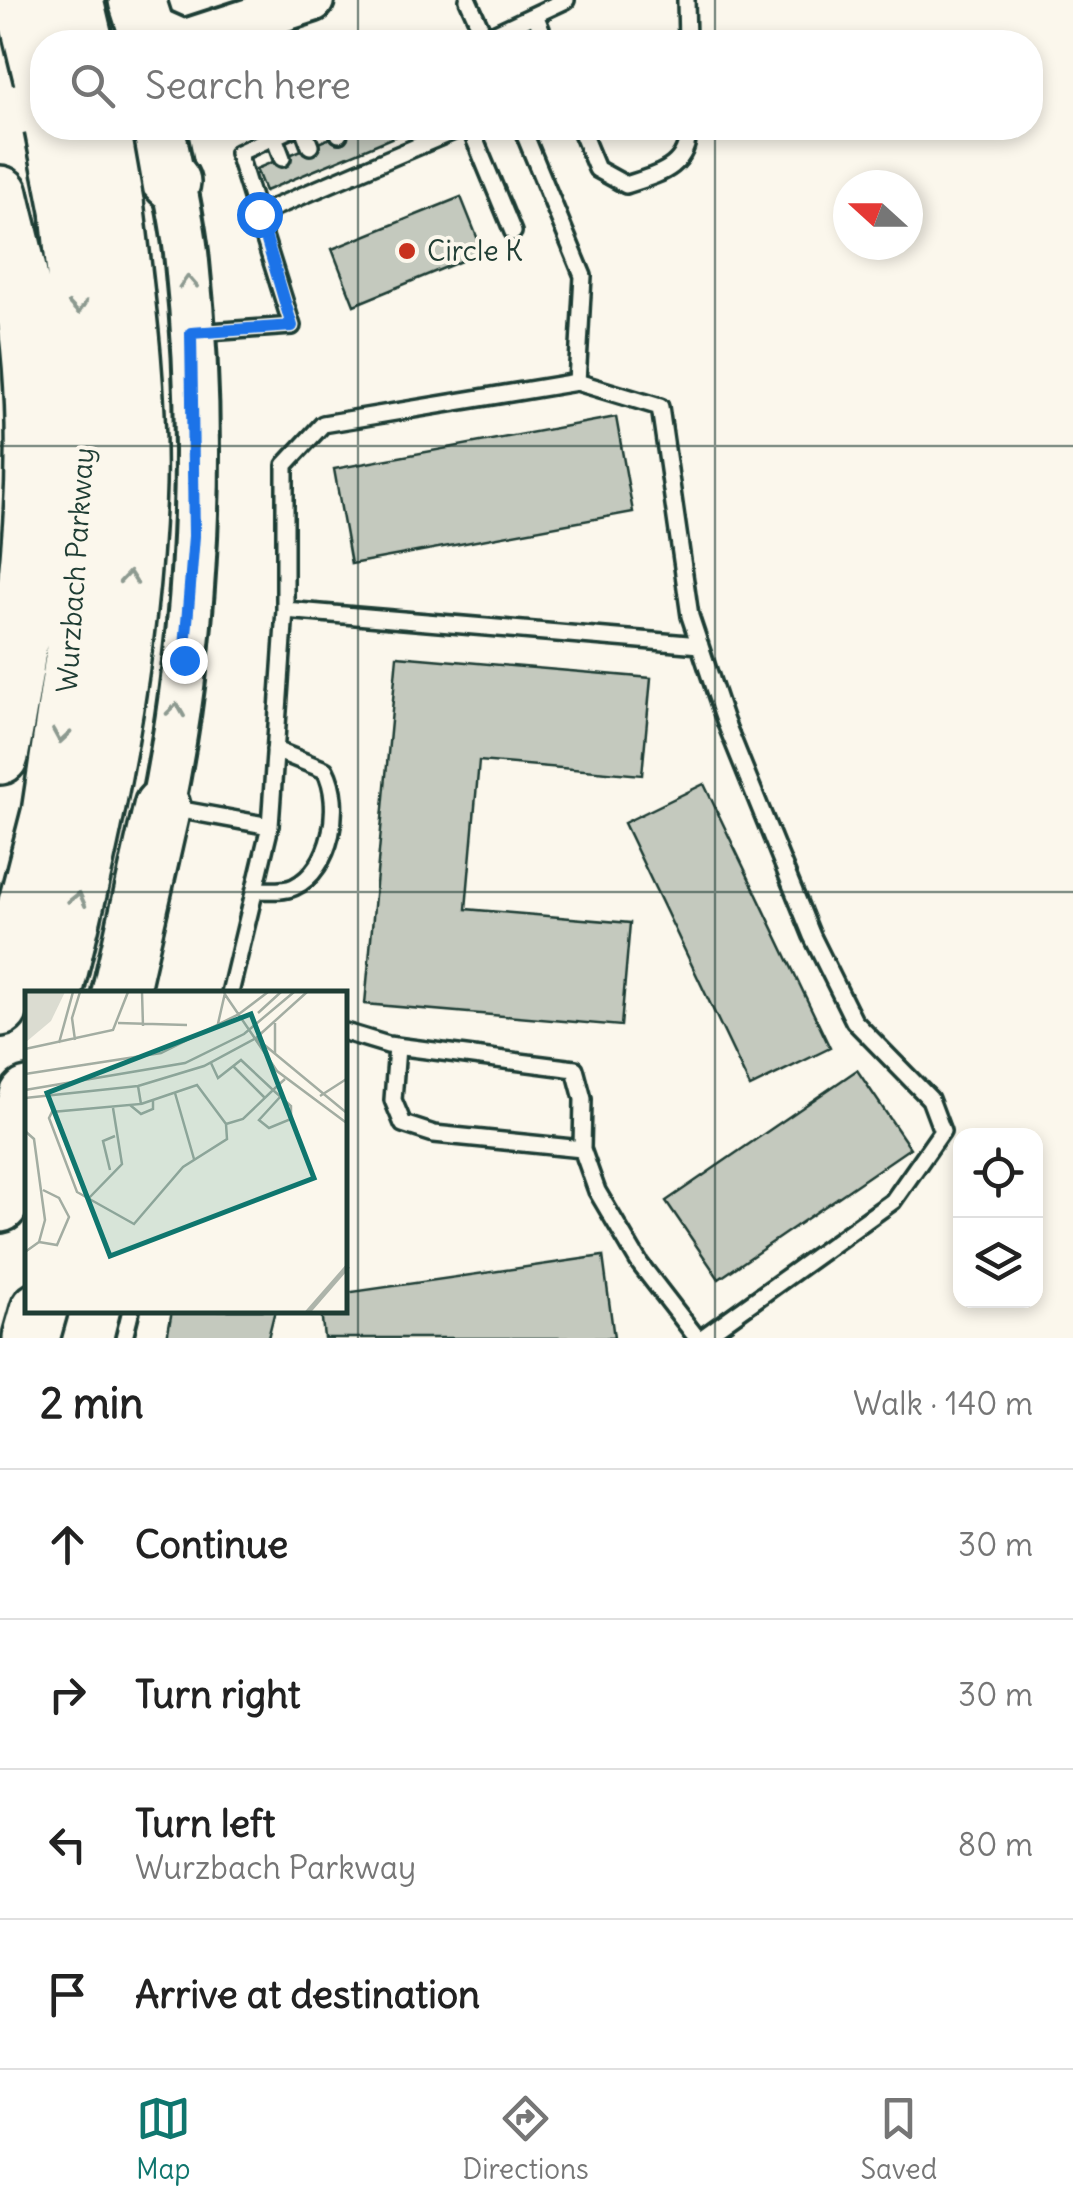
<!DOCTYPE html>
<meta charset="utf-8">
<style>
:root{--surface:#fff;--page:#f2f2f2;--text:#222;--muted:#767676;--line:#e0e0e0;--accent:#0f766e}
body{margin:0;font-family:Delius,sans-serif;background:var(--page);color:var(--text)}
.controls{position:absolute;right:30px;bottom:30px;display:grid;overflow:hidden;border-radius:20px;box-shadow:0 5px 15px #0003}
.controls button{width:90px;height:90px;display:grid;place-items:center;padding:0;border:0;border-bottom:2px solid var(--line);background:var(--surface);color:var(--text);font:50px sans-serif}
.compass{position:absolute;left:833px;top:170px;width:90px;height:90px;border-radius:50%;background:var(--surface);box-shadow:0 5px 15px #0003;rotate:291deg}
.stop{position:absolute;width:30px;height:30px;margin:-22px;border:8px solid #1a73e8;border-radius:50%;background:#fff}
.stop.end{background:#1a73e8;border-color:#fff;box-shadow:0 2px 10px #0008}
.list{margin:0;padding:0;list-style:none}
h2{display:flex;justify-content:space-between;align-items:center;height:130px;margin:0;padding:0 40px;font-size:42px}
h2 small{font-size:32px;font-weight:400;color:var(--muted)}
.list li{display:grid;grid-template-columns:65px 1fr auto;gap:30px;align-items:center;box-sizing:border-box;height:150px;padding:0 40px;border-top:2px solid var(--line)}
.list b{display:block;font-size:38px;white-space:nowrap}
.list p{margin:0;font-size:32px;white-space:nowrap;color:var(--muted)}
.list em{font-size:32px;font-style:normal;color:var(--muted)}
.icon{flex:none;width:55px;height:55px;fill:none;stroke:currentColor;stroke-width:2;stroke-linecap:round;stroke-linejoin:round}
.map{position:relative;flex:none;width:1073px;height:1338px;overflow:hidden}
.search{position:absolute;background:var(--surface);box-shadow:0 5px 15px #0003;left:30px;right:30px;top:30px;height:110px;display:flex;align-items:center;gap:25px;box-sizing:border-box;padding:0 35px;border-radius:40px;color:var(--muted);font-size:38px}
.sheet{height:730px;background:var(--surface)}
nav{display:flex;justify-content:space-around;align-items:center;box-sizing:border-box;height:140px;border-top:2px solid var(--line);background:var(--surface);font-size:28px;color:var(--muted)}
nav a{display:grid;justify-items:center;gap:5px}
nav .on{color:var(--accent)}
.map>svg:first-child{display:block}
.building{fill:#c4c9be;stroke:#1f3d34;stroke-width:2.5}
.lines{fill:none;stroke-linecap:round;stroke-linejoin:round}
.service-casing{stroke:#1f3d34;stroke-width:22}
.secondary-casing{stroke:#1f3d34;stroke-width:50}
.motorway-casing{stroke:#1f3d34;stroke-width:62}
.service{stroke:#fbf7ec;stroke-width:15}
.secondary{stroke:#fbf7ec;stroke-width:42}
.motorway{stroke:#fbf7ec;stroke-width:55}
.motorway-bridge-casing{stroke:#1f3d34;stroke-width:62;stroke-linecap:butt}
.motorway-bridge{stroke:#fbf7ec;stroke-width:55}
.oneway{stroke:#8d9a90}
.route{stroke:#1a73e8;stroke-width:12}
.grid{fill:none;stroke:#1f3d34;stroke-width:2.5;stroke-opacity:0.55}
.poi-dot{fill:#c8321e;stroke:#fbf7ec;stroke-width:4}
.labels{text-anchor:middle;stroke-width:8;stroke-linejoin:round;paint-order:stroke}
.poi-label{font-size:28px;fill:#1f3d34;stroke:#fbf7ec;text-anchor:start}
.street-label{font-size:28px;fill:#1f3d34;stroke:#fbf7ec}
.inset-river{fill:none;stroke:#adb4aa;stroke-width:5}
.inset-road{fill:none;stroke:#a3ada2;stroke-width:2.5}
.view{fill:#0f766e;fill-opacity:0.15;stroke:#0f766e;stroke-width:5}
.inset-edge{fill:none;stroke:#1f3d34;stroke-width:5}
</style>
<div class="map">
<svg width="1073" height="1338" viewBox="0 0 1073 1338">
<rect width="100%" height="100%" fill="#fbf7ec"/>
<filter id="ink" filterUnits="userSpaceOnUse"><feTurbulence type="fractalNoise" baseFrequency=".01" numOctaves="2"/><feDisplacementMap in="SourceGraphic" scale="20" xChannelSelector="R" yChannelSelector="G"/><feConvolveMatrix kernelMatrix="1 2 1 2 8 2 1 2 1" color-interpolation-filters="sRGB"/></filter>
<g filter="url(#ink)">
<!-- building -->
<path class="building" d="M354 128H415L265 191 256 169Z
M461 197 483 252 354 305 332 249Z
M616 417 633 512 351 564 334 469Z
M397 656 651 678 642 775 479 761 466 909 630 923 621 1026 365 1004Z
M704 784 830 1048 750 1087 624 823Z
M857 1070 910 1148 719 1279 666 1201Z
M603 1256 614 1338H324L321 1310H345V1293Z
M172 1310H275L268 1338H167Z"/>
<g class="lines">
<defs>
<path id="service" d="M468 0 485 38 480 41
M686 0 687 42
M536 17 546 42
M487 42 485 38 566 0
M303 128 310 146
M337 128 339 134
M470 128 513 232
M522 128 583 276 577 382
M580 128 597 169 626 185C659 174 689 168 688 128
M274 137 282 158
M259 214 461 128
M195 333 292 326 238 153 293 128
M285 610 700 645
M171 808 270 826 230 993
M270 826 285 610V465L323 424 577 382 660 407 690 616 725 721 812 936 854 1021 930 1099 942 1131 893 1201 702 1338
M255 890C267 890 283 892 294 887 332 869 343 804 325 770L275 750
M345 1032 388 1045 575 1069 583 1099 582 1149 597 1191 640 1264 697 1338
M397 1047 393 1100 403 1124 434 1134 582 1149
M124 1338 131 1310"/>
<path id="secondary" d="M145 25 183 42 312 0
M162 807C198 631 206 440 187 262 183 217 171 172 163 128"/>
<path id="motorway" d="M137 0 145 25
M100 128 131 137 172 182
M0 194C7 226 17 259 22 291 48 443 29 606 0 756
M54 993C96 826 132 656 137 483 139 390 126 295 115 202
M120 993 162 807
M0 1008 50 813 73 658 85 511 81 338 69 210
M0 1204 28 1096
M31 1338 39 1310"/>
</defs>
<!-- service casing -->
<use href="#service" class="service-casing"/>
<!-- secondary casing -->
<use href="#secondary" class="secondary-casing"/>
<!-- motorway casing -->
<use href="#motorway" class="motorway-casing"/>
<!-- service -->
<use href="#service" class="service"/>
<!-- secondary -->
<use href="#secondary" class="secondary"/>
<!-- motorway -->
<use href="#motorway" class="motorway"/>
<defs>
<path id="motorway-bridge" d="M23 0 42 78
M75 0 85 42
M53 128 69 210
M102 128 115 202"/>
</defs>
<!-- motorway-bridge casing -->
<use href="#motorway-bridge" class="motorway-bridge-casing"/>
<!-- motorway-bridge -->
<use href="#motorway-bridge" class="motorway-bridge"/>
</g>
<!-- one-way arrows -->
<defs><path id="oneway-chevron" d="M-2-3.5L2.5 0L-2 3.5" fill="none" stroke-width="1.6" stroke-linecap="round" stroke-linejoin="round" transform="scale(2.5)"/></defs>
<g class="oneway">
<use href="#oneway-chevron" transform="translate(188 282) rotate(-93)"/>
<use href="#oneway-chevron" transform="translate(78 307) rotate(85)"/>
<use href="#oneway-chevron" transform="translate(129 578) rotate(-85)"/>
<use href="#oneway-chevron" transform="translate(176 710) rotate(-82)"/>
<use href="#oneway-chevron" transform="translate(61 736) rotate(99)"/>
<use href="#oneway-chevron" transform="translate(78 899) rotate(-76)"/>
</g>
</g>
<g class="lines" filter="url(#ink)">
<!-- route -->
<path class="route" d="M184 660 194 536 191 333 292 326 259 214"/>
</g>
<!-- grid -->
<path class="grid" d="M358 0V42M715 0V42M358 128V1338M715 128V1338M0 446H1073M0 892H1073"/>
<!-- markers -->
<circle class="poi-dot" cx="407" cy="251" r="10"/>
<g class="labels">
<!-- poi labels -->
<g class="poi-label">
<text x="427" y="261">Circle K</text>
</g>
<!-- street labels -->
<g class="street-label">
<text transform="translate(75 570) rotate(-86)" y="10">Wurzbach Parkway</text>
</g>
</g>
<!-- overview -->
<g transform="translate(25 991)">
<rect width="322" height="322" fill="#fbf7ec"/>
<path d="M0 1H40L26 30 1 51Z" fill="#dbdcd1"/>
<path class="inset-river" d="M282 322 323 275"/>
<path class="inset-road" d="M117 1 118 35M199 2 252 80 323 133M233 22 256 1M214 23 243 1M93 32 162 34M250 32V63M192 37 200 2M231 47 323 123M231 47 282 1M50 49 47 27 55 1M34 52 48 1M0 58 88 39 103 1M186 72 193 87 216 69 248 99 260 88M208 75 240 107M0 83 136 62 214 23M113 95 116 113 27 121 24 127 52 201 109 233 158 176 202 148 201 133 172 94 116 113M113 95 179 75 231 47M0 99 160 72 219 43 269 1M150 102 169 168M295 105 323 87M0 107 113 95M105 114 116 123 128 118V109M201 133 218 128 248 99 266 115V128L244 137 234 129 255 106M0 140 9 148 20 229 14 251 0 261M85 179 78 150 90 145M63 208 97 173 88 117M14 251 32 254 44 226 34 207 18 199"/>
<path class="view" d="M226 23 289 187 85 265 22 102Z"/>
<rect width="322" height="322" class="inset-edge"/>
</g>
</svg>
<div class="controls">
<button><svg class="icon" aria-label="locate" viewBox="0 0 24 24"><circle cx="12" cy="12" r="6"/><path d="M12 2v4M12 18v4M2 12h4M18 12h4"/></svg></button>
<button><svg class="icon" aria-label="layers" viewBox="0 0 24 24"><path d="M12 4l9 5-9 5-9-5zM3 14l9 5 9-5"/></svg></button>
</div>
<svg class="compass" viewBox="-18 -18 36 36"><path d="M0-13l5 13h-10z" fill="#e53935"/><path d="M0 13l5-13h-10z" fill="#767676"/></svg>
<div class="stop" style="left:259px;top:214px"></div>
<div class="stop end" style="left:184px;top:660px"></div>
<div class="search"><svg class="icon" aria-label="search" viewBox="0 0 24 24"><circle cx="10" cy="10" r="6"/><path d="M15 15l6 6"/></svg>Search here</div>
</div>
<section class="sheet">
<h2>2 min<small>Walk · 140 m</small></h2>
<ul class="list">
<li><svg class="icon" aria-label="ahead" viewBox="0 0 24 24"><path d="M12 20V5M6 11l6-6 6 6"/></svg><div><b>Continue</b></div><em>30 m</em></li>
<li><svg class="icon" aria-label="right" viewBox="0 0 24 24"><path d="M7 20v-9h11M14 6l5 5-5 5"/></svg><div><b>Turn right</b></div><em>30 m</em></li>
<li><svg class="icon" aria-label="left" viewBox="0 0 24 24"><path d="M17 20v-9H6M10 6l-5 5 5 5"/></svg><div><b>Turn left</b><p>Wurzbach Parkway</p></div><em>80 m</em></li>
<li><svg class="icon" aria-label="arrive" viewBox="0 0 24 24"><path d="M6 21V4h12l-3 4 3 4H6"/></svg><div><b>Arrive at destination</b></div></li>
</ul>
</section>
<nav>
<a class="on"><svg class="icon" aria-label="map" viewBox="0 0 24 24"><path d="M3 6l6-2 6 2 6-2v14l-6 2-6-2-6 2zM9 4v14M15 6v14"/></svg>Map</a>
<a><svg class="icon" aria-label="directions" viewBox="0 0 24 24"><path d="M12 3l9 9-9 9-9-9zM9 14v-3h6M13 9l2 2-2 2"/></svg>Directions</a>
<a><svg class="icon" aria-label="saved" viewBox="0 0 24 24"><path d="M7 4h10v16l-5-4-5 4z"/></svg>Saved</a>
</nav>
